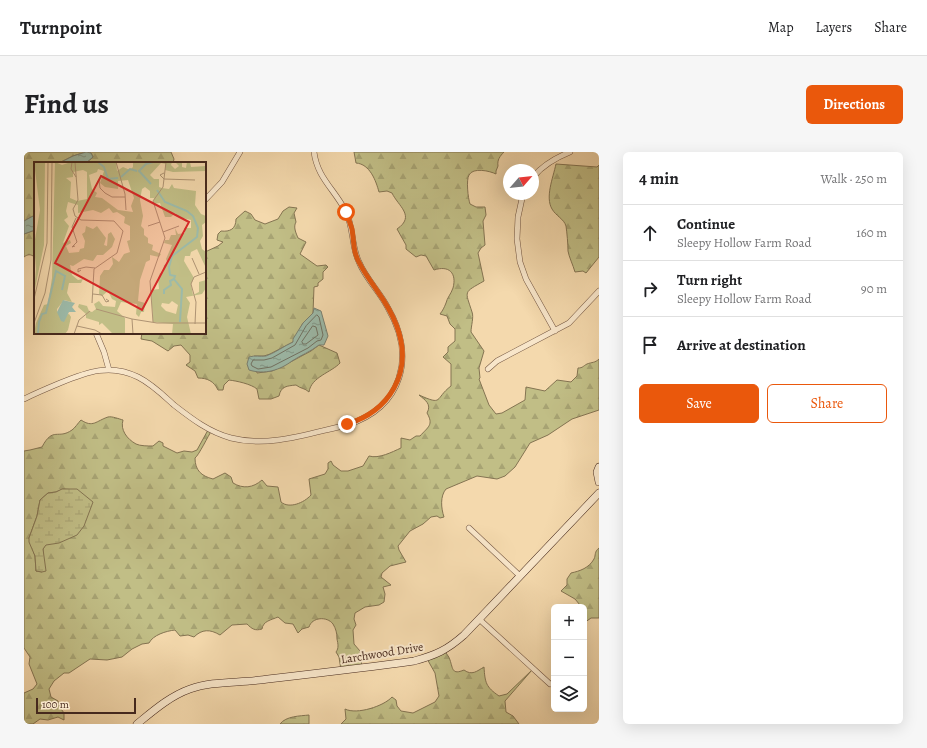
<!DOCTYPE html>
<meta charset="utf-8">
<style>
:root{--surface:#fff;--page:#f6f6f6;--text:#202124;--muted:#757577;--line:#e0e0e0;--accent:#ea580c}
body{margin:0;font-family:Alegreya,serif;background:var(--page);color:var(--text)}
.controls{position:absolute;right:12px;bottom:12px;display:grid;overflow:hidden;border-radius:6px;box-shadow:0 4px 16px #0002}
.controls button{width:36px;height:36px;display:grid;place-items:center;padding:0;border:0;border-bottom:1px solid var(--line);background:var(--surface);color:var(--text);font:20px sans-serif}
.compass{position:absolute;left:479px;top:12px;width:36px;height:36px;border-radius:50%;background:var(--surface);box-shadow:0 4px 16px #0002;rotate:62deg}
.scale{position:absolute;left:12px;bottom:10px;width:100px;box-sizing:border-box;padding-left:4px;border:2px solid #46291d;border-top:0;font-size:11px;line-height:14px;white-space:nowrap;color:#46291d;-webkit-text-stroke:3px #f8e6ca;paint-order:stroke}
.stop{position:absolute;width:12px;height:12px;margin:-9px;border:3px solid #ea580c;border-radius:50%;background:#fff}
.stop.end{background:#ea580c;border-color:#fff;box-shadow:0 1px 4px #0008}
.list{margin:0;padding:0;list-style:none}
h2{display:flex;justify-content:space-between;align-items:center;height:52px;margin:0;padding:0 16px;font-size:17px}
h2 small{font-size:13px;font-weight:400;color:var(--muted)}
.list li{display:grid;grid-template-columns:26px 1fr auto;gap:12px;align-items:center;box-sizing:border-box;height:56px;padding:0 16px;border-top:1px solid var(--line)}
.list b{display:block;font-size:15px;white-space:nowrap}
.list p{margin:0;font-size:13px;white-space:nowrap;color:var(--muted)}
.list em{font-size:13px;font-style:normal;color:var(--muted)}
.actions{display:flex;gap:8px;padding:12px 16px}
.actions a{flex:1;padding:9px 0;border:1px solid var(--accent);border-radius:6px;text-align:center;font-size:14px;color:var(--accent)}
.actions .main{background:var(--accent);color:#fff}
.icon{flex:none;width:22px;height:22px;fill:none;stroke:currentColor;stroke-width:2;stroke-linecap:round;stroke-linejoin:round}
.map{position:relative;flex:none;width:575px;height:572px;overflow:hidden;border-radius:6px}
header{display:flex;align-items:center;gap:24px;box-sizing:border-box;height:56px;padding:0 20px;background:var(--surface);border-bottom:1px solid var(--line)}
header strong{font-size:19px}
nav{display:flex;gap:22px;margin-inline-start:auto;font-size:14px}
.intro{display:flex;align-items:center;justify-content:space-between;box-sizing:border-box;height:96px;padding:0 24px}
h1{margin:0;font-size:28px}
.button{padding:10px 18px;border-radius:6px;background:var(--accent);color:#fff;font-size:14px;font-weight:700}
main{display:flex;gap:24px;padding:0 24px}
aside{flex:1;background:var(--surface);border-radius:6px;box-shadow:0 4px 16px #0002}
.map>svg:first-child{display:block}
.forest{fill:url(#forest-firs);stroke:#847452;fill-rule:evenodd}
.wetland{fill:url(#wetland-marsh);stroke:#847452}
.water{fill:url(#water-ripples);stroke:#7a8071}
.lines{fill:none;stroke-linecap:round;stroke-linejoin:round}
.shore{stroke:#717263;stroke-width:1}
.street-casing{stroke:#725541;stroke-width:6}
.secondary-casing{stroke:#46291d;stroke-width:8}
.street{stroke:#f8e6ca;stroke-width:5}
.secondary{stroke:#f8e6ca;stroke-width:7}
.route{stroke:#ea580c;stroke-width:5}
.labels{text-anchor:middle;stroke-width:4;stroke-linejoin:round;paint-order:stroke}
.street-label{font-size:12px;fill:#46291d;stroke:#f8e6ca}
.inset-river{fill:none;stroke:#9cbaa9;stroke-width:2}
.inset-road{fill:none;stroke:#ae9373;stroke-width:1}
.view{fill:#d62828;fill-opacity:0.15;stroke:#d62828;stroke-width:2}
.inset-edge{fill:none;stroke:#46291d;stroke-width:2}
</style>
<header>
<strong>Turnpoint</strong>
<nav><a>Map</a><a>Layers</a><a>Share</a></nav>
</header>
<div class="intro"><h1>Find us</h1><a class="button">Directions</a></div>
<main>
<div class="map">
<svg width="575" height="572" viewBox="0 0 575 572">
<defs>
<pattern id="forest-firs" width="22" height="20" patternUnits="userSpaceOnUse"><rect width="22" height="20" fill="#c1be86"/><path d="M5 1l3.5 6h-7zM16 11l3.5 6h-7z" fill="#a7a373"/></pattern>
<pattern id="wetland-marsh" width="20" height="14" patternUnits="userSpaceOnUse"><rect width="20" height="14" fill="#c1be86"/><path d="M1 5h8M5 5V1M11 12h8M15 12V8" fill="none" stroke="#a7a373"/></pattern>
<pattern id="water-ripples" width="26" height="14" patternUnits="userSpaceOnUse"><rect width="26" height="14" fill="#9cbaa9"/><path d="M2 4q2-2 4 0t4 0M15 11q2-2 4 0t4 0" fill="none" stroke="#819789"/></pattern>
</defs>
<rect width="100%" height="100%" fill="#f4d9ad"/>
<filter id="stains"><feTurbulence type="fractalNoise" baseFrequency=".005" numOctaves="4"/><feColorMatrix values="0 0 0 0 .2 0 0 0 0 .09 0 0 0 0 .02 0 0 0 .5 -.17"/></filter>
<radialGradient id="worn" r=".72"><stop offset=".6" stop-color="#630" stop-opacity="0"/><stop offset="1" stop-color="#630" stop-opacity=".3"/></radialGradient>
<!-- forest -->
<path class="forest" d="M0 0H62L49 4 35 11H11V63L0 69Z
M65 0H147L150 7 149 11H62L69 5 67 1Z
M330 0H480C476 4 473 8 474 14L472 19V22C466 19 449 15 445 23 442 28 444 46 446 52L452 55H461L462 63 459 69 461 93 457 96 454 101 460 129C439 141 441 138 448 160 450 165 447 174 447 180L460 199 455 216 456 226 455 227 465 253 472 262 478 261 501 248 502 235 521 239 533 228 547 230 553 224 554 216C559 216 559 214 563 212 568 210 571 211 575 207V258L548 267 524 283 506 291 491 315 481 324 473 327 453 324 422 337C416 344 417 356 420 365L416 366 413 364 407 365 399 372 386 379 374 394 375 398 382 410 366 414 358 421 357 425 367 433 359 435 361 442 360 450 355 453 341 455 331 461 330 467 332 473 329 478 330 492 336 499 338 515 317 518 315 505 312 500C315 496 314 492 313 487 313 481 312 477 309 472 303 464 288 465 285 475L278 477 274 481 269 472 261 471 254 465C247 468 239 469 238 477 231 479 228 477 223 472L208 473 196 483C186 477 178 477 170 485L164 483 156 484 151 478C142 479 129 483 125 491L118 492 108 497 98 505 83 508 66 507 45 521H40L30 529 25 537 27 545 34 549 35 554 40 561V568L34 565 24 568 16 567 9 572H0V541L9 537 13 532 5 512 6 505 0 496V299L6 298 18 295C29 274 34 288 48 278 51 276 54 271 57 268 69 276 72 269 84 265 88 264 95 267 99 268 96 278 103 287 112 292 116 294 124 294 129 294L135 289 139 291V294L153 301 160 299 168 300 173 298 184 278H188C184 284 175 303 171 306 171 318 177 324 189 327L201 321 207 325 209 331C219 337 229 336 238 328L243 334 254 335 257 350C265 357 280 351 287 343L285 327 301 322 304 317V311L307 309 309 313 317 319H324L339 314 345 304C355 307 368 300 377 296V286L386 288 392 284H396C404 275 410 273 403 261 408 252 401 248 395 243 420 254 410 247 427 234V212L419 205 424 200V195L431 189V177L426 172 423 164 416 162C419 158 420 156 422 151 423 146 427 142 429 136 433 121 425 113 410 118L402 104 397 103 392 105 382 97V93L373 77C392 64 374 54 368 41L363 39 355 40C352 29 346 12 332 11ZM39 337 53 338 19 397 18 420 12 419 11 404 5 386 13 364 16 348 24 341 32 340Z
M532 12 573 15 575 13V105L562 121 559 119 551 120C549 113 545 105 544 99 544 92 543 81 542 74 540 67 532 64 528 57 521 45 529 26 532 12Z
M265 55 273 56 270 61 272 70C269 75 272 81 274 86L282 90 276 102 293 114 302 113 304 115 299 120V127L294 131V134L290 135 289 161 279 171 269 190 246 202 240 204H230L233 221 248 219 259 214 287 199 295 193 313 201 316 211C308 220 287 225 285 240 281 236 277 237 272 233 263 234 257 234 255 244L247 247H235L233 237C227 232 213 229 205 228L200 233 199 238H194C190 229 183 226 174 226L171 219 162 213 166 210V203L157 193 150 194 144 199 128 189 117 187 118 181H181V100L194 94 199 90 193 88 194 82 197 79C206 80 212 77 212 67L221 59 227 62 231 68 241 72 254 67 259 59Z
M11 78V105C6 102 4 102 0 105V82Z
M575 396V466H567L560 471V455H556V453L551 447 537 439 543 433V427L547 421C556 419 565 416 570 407 572 403 570 400 575 396Z
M419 497C421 500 425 504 426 508 429 517 428 523 440 518 448 524 453 519 460 515 461 531 462 535 475 544L483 542 508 518 481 549 482 560 489 564 495 572H317L322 567 321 557C333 563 360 554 368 545L372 548 373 554 377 559 389 561 411 550 415 544 411 521 402 505Z
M285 563V572H256C262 564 276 564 285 563Z"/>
<!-- wetland -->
<path class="wetland" d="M38 337H53L69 350 60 374 53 383 35 391 22 393 19 397 22 419 18 420 12 419 11 404 5 390V386L13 364 16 348 24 341 32 340Z"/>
<!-- water -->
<path class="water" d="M62 0 67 1 69 5 62 11H35L49 4Z
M11 63V78L0 82V69Z
M290 156 297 159 304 184 300 193H295C286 200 277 203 268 209 256 218 241 223 225 218L223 212 225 205C231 203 236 205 242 204 251 201 260 194 269 190V187L279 171 289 161Z"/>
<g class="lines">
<!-- shore -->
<path class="shore" d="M293 163 295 165 299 183 297 188 293 189 284 196 247 215 234 217 228 214 227 212 229 208H240L248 206 271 193 282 174Z
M289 174 292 175 294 183 282 192H279L278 190Z"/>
<defs>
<path id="street" d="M509 25C519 13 531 6 546 0
M499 42 494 65 493 87 496 110 502 127 531 179
M181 48 198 30 216 0
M72 181 80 200 85 218
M464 217 473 209 545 171 575 139
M0 247C12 241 24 236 36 231 63 220 86 211 114 225 128 232 139 243 150 253 168 267 185 280 207 286 246 296 286 281 323 273 379 255 392 204 364 156 356 140 342 127 335 110 327 94 330 74 321 58 310 37 293 25 290 0
M445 376 496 424
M455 467 526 532"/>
<path id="secondary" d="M575 315 573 320 575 330
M113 572C129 559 146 544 166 537 188 529 213 531 236 528 287 522 339 516 390 509 412 503 423 498 440 483L575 341"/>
</defs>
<!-- street casing -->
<use href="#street" class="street-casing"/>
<!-- secondary casing -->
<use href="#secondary" class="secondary-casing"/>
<!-- street -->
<use href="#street" class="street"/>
<!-- secondary -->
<use href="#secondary" class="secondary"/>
</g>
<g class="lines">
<!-- route -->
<path class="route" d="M322 60C324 65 326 71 328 77 330 89 329 101 336 112 341 122 348 131 354 140 374 168 388 203 370 236 360 254 343 266 323 272"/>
</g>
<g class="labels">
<!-- street labels -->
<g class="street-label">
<text transform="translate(358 501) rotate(-9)" y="4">Larchwood Drive</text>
</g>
</g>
<!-- overview -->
<g transform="translate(10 10)">
<rect width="172" height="172" fill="#f4d9ad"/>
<path d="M0 0H11L10 83 0 131 2 107 0 83 6 48ZM21 0 28 3 37 0H82L83 9 89 5 96 8 99 5V0H138L137 3 141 7 145 4 141 0H148V5L152 6 153 0H156L157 5 172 4V9L139 10 131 8 132 2 127 1 116 13 120 17H125V25L128 26 135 27 138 22 140 26 162 29 161 43 167 52 172 54V60L168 63 169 74 166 79 168 87 172 90V106L163 87 157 90 156 94H151L150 99 160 116 157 122 159 133 165 130V120L172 118V126L168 132 152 135 156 141 153 155 157 172H138L139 162 119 160 117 128 125 127 124 116 126 111H129L130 103 134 102 132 97 138 83 130 81 131 78H135L137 73H142L141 66 144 72 151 71 150 66H157V58L144 55 141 51 137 55H131L126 41 119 42 120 36H116V29L111 25 108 27 106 38 109 54 107 64 110 67V73L114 76V81L119 83 118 88 127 92 125 95 116 93V98L112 100 106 118 104 139 111 141 110 150H107L105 155 102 152 103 142 87 140 83 149 91 156V172H79L68 161 65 163V160L52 156V152L44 145 45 142 53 144 55 149 58 150 62 147 60 142 65 139 69 144 81 145 82 139 78 137 74 129 68 134 65 132 66 114 70 108H75L79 102 78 95 85 100 90 92 96 90 93 79 96 78V64L90 61 91 55 83 50 79 51 75 46 67 51 59 48 44 51V43L34 40 32 49 34 55 30 58 35 64 29 81 36 78 37 81 32 84 35 91 45 90 46 87 50 86 51 79 48 72 51 70 52 64 59 67 63 64 72 76 70 83 73 84 74 72 77 70 81 77 78 85 69 93H63L59 99 50 97 39 104 36 103 38 113 44 118 49 117 47 121H35L33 131 38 140 30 138 23 147V150L31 153 35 152 37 155 34 168 31 172H0L2 161 10 143 14 142 18 116ZM64 7 70 9 66 21 71 25 84 27V19L94 18 100 36 97 44 99 50 84 48 68 36 61 35 63 31 58 27 55 13 63 10ZM49 8 53 10V37L43 39 36 36 37 20 32 16 39 15V10ZM138 139 144 143 142 152 132 149 127 144 128 141 135 142Z" fill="#c1be86" fill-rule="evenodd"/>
<path d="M80 119 84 124 83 130 86 133 75 127V123Z" fill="#c1be86"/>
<path d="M29 138 41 141 38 145 42 150H35L30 160 27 159 23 150Z" fill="#9cbaa9"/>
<path class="inset-river" d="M64 0 70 5 74 17 84 16M87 15 96 7 103 9M117 22 105 9 112 2 119 0M123 28 131 40 153 49 159 54 164 66 163 75 138 94 135 105 136 113 141 114 140 117 148 127 146 160M130 132V128L137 123 136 119 140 117M4 171 5 160 8 152 12 151 22 109 31 114 28 128"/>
<path class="inset-road" d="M38 0 37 7 42 15M41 0 44 38 39 47 41 54 47 58 80 59 89 69 83 91 60 107 58 141M82 0 91 32 92 48M130 11 126 13 130 17 161 18M65 18 66 26 71 31 78 35H91M114 64 126 60M129 70 145 64M41 84 38 85 43 80 38 65 42 56M158 96 165 112M47 108 44 110V107L52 105 61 106M59 132 68 133 72 140 75 139 72 137M0 137 13 81 14 0M62 147 98 157 123 161H172M98 157 99 172M119 160 116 119 131 76 119 39 129 25 132 0M0 161 11 131 17 98 18 0M161 162 162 140 157 122 160 115 172 110M43 164 61 168 68 172M40 172 45 158 56 149"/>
<path class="view" d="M67 14 155 60 108 148 21 101Z"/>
<rect width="172" height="172" class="inset-edge"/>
</g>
<rect width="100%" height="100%" filter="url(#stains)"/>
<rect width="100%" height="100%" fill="url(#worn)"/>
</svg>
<div class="controls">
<button>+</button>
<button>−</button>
<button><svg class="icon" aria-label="layers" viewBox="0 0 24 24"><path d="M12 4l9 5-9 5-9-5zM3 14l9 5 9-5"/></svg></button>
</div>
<svg class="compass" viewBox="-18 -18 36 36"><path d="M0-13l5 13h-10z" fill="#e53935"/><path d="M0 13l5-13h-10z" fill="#757577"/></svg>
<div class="scale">100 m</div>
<div class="stop" style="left:322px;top:60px"></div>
<div class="stop end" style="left:323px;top:272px"></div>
</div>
<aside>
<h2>4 min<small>Walk · 250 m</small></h2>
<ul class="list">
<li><svg class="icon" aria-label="ahead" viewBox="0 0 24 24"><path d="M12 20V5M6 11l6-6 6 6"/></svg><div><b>Continue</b><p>Sleepy Hollow Farm Road</p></div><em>160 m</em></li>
<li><svg class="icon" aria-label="right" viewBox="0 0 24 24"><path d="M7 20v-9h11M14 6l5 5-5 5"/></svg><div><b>Turn right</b><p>Sleepy Hollow Farm Road</p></div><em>90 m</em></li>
<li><svg class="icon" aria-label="arrive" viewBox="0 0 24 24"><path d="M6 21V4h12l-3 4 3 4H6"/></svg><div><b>Arrive at destination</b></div></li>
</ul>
<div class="actions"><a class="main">Save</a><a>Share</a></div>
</aside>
</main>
